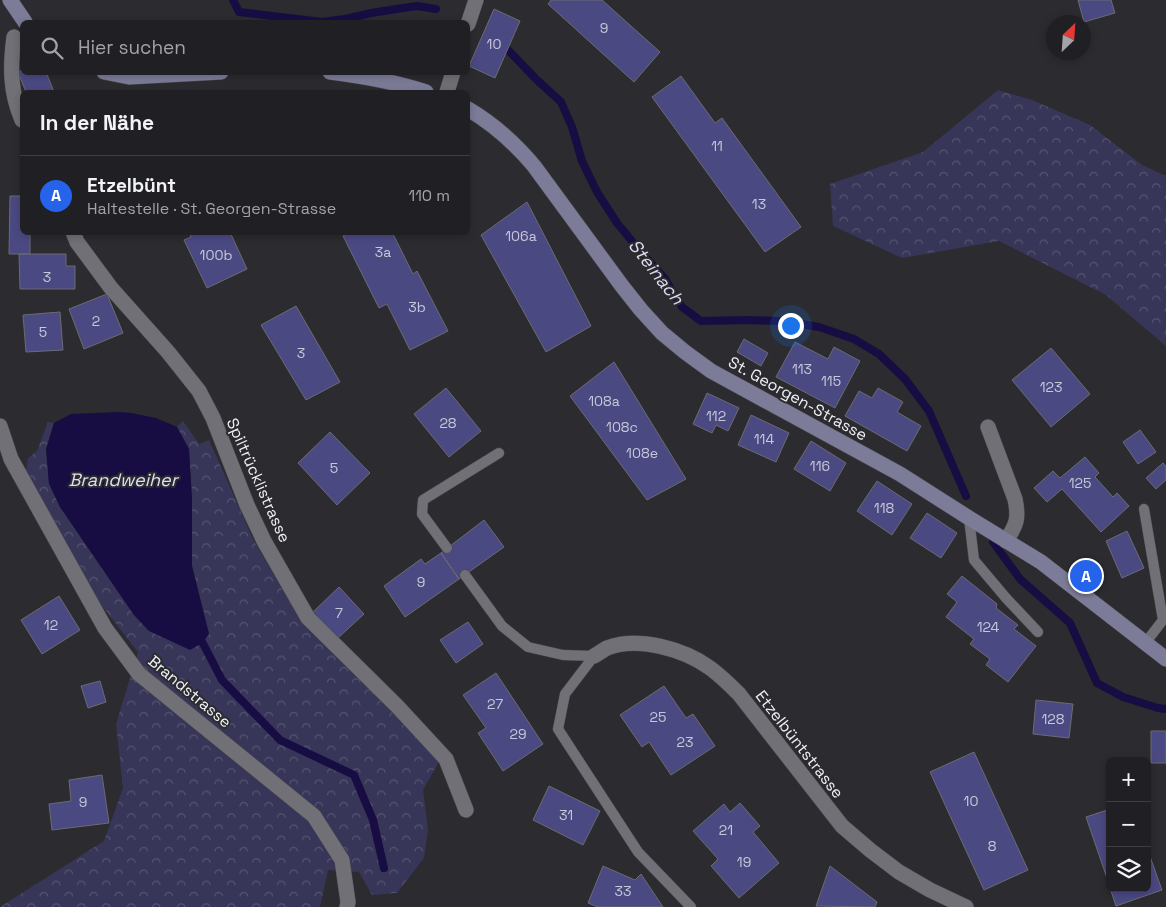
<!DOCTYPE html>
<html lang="de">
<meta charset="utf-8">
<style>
:root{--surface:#202024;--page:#28282c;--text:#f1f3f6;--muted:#a2a3a6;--line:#3d3e41;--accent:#2563eb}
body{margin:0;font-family:"Space Grotesk",sans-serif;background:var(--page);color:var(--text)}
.controls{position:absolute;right:15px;bottom:15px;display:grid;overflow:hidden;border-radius:8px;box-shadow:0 2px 8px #0003}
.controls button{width:45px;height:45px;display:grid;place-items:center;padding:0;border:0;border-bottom:1px solid var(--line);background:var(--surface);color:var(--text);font:25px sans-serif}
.compass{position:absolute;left:1046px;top:15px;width:45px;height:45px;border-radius:50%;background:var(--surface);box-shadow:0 2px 8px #0003;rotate:25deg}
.you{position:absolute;left:790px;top:325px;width:18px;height:18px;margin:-12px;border:4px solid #fff;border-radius:50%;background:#1a73e8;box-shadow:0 0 0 8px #1a73e833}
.badge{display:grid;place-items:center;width:32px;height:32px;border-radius:50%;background:var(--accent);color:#fff;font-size:16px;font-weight:700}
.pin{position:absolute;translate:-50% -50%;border:2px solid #fff;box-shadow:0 1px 5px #0006}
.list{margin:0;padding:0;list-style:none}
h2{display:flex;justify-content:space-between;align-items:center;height:65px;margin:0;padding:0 20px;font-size:21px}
h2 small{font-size:16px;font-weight:400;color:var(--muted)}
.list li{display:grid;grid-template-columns:32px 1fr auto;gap:15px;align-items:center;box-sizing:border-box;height:80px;padding:0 20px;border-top:1px solid var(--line)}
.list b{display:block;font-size:19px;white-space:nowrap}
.list p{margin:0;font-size:16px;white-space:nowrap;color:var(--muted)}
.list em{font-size:16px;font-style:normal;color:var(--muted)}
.icon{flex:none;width:28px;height:28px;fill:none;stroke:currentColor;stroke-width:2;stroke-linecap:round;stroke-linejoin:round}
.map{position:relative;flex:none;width:1166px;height:907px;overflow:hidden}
.search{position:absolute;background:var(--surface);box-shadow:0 2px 8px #0003;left:20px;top:20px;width:450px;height:55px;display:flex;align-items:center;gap:12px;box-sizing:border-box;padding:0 18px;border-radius:8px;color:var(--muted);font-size:19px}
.panel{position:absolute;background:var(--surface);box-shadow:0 2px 8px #0003;left:20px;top:90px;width:450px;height:145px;border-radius:8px}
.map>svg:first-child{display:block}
.forest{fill:url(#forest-crowns)}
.water{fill:#170d42}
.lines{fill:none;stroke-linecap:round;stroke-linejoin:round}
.stream{stroke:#170d42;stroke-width:8}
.building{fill:#4b4982;stroke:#6b6b71}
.lane-casing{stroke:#48484d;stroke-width:11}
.street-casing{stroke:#48484d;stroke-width:16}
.secondary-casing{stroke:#48484d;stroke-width:16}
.lane{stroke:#707076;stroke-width:10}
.street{stroke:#707076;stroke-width:15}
.secondary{stroke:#7c7c99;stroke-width:15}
.labels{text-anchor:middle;stroke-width:4;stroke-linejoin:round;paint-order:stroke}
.number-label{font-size:14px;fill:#c7c7d8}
.street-label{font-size:16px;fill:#f0f1f4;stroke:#2b2b30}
.water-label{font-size:18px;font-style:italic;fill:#dddef0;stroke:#2b2b30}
</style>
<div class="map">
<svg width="1166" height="907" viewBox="0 0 1166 907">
<defs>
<pattern id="forest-crowns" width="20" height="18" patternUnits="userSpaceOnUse" patternTransform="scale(1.25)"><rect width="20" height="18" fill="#373658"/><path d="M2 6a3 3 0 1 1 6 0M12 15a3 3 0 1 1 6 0" fill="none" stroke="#545471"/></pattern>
</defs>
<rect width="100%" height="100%" fill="#2b2b30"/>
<!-- forest -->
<path class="forest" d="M998 90 1032 100 1090 125 1142 165 1166 176V346L1106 295 999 241 902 258 833 226 830 184 923 152Z
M183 421 199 444 209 440 253 539 303 624 351 672 401 719 440 760 423 790 428 830 424 858 397 893 372 895 359 872 328 870 320 907H0L104 841 123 788 116 724 138 652 102 606 63 542 24 483 28 458 37 451 48 422 54 423 46 449 49 483 60 507 134 615 149 631 209 634 192 566V499L189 449 177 427Z"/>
<!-- water -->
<path class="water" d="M119 412 131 413 156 418 177 427 189 449 192 499V566L209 634 202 643 190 650 149 631 134 615 60 507 49 484 46 449 54 423 71 414Z"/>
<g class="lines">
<!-- stream -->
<path class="stream" d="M233 0 239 12 322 22 345 19 371 13 403 8 417 6 436 9
M508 50 537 80 561 102 572 127 582 161 597 192 617 223 641 252 665 279 682 307 701 321 747 320 783 321 819 327 854 339 879 354 905 379 929 411 966 496
M993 542 1020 579 1070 623 1097 683 1123 697 1158 708 1166 709
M198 634 222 680 280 740 354 775 373 820 384 868"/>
</g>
<!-- building -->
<path class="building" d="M551 0H602L660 52 634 82 548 4Z
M1078 0H1111L1115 13 1084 22Z
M494 9 520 21 495 78 469 66Z
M22 70V72H46L54 92H26L18 72Z
M681 76 715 123 722 118 801 227 765 252 652 97Z
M10 196H22V232H30V254H9Z
M527 202 591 326 546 352 481 235Z
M189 232H230L247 269 207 288 184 240 191 237Z
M350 232H392L413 274 417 271 448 331 410 350 387 304 379 308 343 236Z
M19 254H66V266H75V289H20Z
M107 294 123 333 84 349 69 309Z
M296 306 340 382 306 400 261 325Z
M60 312 63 350 26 352 23 315Z
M744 339 768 353 761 366 737 352Z
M795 342 828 359 834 347 860 361 835 408 776 377Z
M1051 348 1090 394 1051 427 1012 380Z
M614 362 686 479 647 500 570 396Z
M446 388 481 431 449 457 414 414Z
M878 388 903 402 897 412 921 426 907 451 845 416 859 391 872 398Z
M707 393 739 408 728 431 716 425 712 433 693 424Z
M751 415 789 433 776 462 738 445Z
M1140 430 1156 452 1138 464 1123 442Z
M330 432 370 473 337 505 298 463Z
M811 441 846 463 830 491 794 469Z
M1085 457 1099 473 1095 477 1113 497 1117 493 1129 506 1101 532 1062 489 1047 502 1034 488 1053 471 1060 478Z
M1163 463 1166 466V480L1156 489 1146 478Z
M877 481 912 504 892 535 857 511Z
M927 513 957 533 941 558 910 538Z
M484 520 504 547 459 579 441 553Z
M1127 531 1144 568 1122 578 1106 541Z
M441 553 459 579 405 617 384 586 421 559 425 564Z
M962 576 997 604 996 608 1018 625 1014 629 1036 646 1008 682 986 665 990 659 970 644 974 639 946 617 957 602 947 594Z
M339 587 364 614 338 638 313 612Z
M59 596 80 630 42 654 21 620Z
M468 622 483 644 456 663 440 640Z
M496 673 543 744 503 771 478 733 486 728 463 695Z
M100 681 106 702 88 708 81 686Z
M664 686 686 718 693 714 715 746 671 775 649 742 642 747 620 715Z
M1036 700 1073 704 1069 738 1033 734Z
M1151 731H1166V763H1151Z
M974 752 1028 870 984 890 930 772Z
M102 775 109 823 52 830 49 804 71 801 69 780Z
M549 786 600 811 583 845 533 820Z
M740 803 760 826 753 832 779 863 739 898 711 866 718 859 693 831 724 804 730 812Z
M1110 809V887L1086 817Z
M1147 848 1162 890 1116 906 1110 888H1147Z
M603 866 635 880 641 874 663 907H598L588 903Z
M830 866 877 902 875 907 816 906Z"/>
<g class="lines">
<defs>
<path id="lane" d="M1144 509 1163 620 1146 642
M969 518 974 560 1006 598 1038 632
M447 548 422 514 423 500 499 453
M465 575 502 626 528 647 563 655 594 656
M594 656 565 694 558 729 638 852 691 907"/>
<path id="street" d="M468 24 476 0
M14 37C10 67 10 92 22 120
M447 92 453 72
M73 232 77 242 111 288 168 352 199 391 213 418 247 505 264 541 308 618 397 706 446 759 466 810
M0 426 11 459 105 628 139 674 314 816 342 860 348 902 347 907
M988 427 1015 499C1019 518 1017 524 1006 541
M594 656C598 654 603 650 607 648 638 636 684 649 710 668 721 676 730 685 739 694L842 826 870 850 899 872 930 890 966 907"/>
<path id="secondary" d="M10 0 25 22
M104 72 129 77 221 72
M330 72C363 76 395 82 426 92
M468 109C495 125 514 142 534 166L622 286 641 310 662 333 685 352 711 371 900 474 969 518 1041 562 1166 659"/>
</defs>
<!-- lane casing -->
<use href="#lane" class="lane-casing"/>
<!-- street casing -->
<use href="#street" class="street-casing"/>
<!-- secondary casing -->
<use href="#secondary" class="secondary-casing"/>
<!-- lane -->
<use href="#lane" class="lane"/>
<!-- street -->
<use href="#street" class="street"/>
<!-- secondary -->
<use href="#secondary" class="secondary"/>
</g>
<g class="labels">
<!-- number labels -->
<g class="number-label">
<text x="604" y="33">9</text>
<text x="494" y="49">10</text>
<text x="717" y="151">11</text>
<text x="759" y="209">13</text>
<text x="521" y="241">106a</text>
<text x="383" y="257">3a</text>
<text x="216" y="260">100b</text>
<text x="47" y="282">3</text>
<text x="417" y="312">3b</text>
<text x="96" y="326">2</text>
<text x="43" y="337">5</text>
<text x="301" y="358">3</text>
<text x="802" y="374">113</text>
<text x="831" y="386">115</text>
<text x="1051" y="392">123</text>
<text x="604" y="406">108a</text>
<text x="716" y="421">112</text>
<text x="448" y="428">28</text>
<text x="622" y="432">108c</text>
<text x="764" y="444">114</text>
<text x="642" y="458">108e</text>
<text x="820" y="471">116</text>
<text x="334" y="473">5</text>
<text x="1080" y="488">125</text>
<text x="884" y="513">118</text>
<text x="421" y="587">9</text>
<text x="339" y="618">7</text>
<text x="51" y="630">12</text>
<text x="988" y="632">124</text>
<text x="495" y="709">27</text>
<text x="658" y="722">25</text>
<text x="1053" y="724">128</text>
<text x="518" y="739">29</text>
<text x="685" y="747">23</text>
<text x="971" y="806">10</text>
<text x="83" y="807">9</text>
<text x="566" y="820">31</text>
<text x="726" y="835">21</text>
<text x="992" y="851">8</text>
<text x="744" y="867">19</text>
<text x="623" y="896">33</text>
</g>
<!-- street labels -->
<g class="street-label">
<text transform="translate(798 398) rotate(29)" y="6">St. Georgen-Strasse</text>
<text transform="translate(259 480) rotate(66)" y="6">Spiltrücklistrasse</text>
<text transform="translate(190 691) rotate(40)" y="6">Brandstrasse</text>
<text transform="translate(800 744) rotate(52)" y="6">Etzelbüntstrasse</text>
</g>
<!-- water labels -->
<g class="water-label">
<text transform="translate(656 272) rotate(52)" y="6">Steinach</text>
<text x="123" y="486">Brandweiher</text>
</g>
</g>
</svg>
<div class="controls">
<button>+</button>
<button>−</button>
<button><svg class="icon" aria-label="layers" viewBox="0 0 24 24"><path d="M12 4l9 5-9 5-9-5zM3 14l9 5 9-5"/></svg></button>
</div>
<svg class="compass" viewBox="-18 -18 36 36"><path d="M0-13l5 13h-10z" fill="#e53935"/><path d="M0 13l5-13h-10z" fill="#a2a3a6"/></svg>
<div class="you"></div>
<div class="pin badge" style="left:1086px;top:576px">A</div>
<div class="search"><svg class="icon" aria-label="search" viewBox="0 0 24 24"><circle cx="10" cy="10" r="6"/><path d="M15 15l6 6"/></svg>Hier suchen</div>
<section class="panel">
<h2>In der Nähe<small></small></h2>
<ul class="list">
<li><span class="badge">A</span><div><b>Etzelbünt</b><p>Haltestelle · St. Georgen-Strasse</p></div><em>110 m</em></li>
</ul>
</section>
</div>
